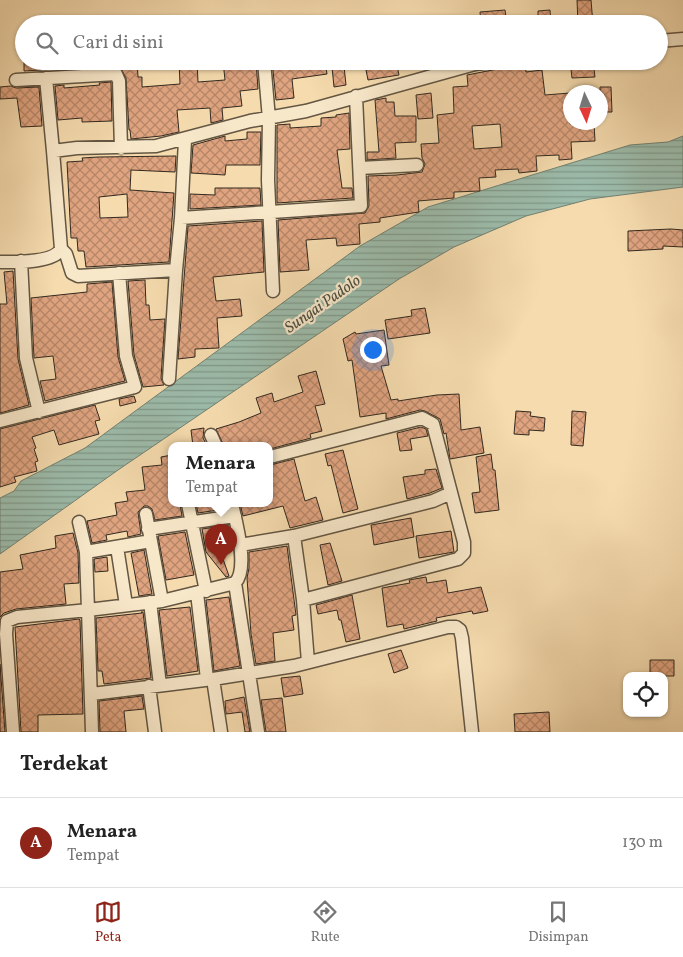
<!DOCTYPE html>
<html lang="id">
<style>
:root{--surface:#fff;--page:#f2f2f2;--text:#222;--muted:#767676;--line:#e0e0e0;--accent:#8f2418}
body{margin:0;font-family:Vollkorn,serif;background:var(--page);color:var(--text)}
.controls{position:absolute;right:15px;bottom:15px;display:grid;overflow:hidden;border-radius:10px;box-shadow:0 1px 4px #0004}
.controls button{width:45px;height:45px;display:grid;place-items:center;padding:0;border:0;border-bottom:1px solid var(--line);background:var(--surface);color:var(--text);font:25px sans-serif}
.compass{position:absolute;left:563px;top:85px;width:45px;height:45px;border-radius:50%;background:var(--surface);box-shadow:0 1px 4px #0004;rotate:176deg}
.you{position:absolute;left:372px;top:349px;width:18px;height:18px;margin:-12px;border:4px solid #fff;border-radius:50%;background:#1a73e8;box-shadow:0 0 0 8px #1a73e833}
.badge{display:grid;place-items:center;width:32px;height:32px;border-radius:50%;background:var(--accent);color:#fff;font-size:16px;font-weight:700}
.pin{position:absolute;translate:-50% -41px;filter:drop-shadow(0 1px 2px #0008)}
.pin::after{content:'';position:absolute;top:26px;width:18px;height:15px;background:inherit;clip-path:polygon(0 0,100% 0,50% 100%)}
.popup{position:absolute;left:168px;top:442px;width:105px;height:65px;box-sizing:border-box;display:grid;place-content:center;border-radius:10px;background:var(--surface);filter:drop-shadow(0 1px 4px #0005);font-size:16px;white-space:nowrap;color:var(--muted)}
.popup b{font-size:19px;color:var(--text)}
.popup::after{content:'';position:absolute;left:50%;top:100%;margin-left:-10px;border:10px solid transparent;border-top-color:var(--surface)}
.list{margin:0;padding:0;list-style:none}
h2{display:flex;justify-content:space-between;align-items:center;height:65px;margin:0;padding:0 20px;font-size:21px}
h2 small{font-size:16px;font-weight:400;color:var(--muted)}
.list li{display:grid;grid-template-columns:32px 1fr auto;gap:15px;align-items:center;box-sizing:border-box;height:90px;padding:0 20px;border-top:1px solid var(--line)}
.list b{display:block;font-size:19px;white-space:nowrap}
.list p{margin:0;font-size:16px;white-space:nowrap;color:var(--muted)}
.list em{font-size:16px;font-style:normal;color:var(--muted)}
.icon{flex:none;width:28px;height:28px;fill:none;stroke:currentColor;stroke-width:2;stroke-linecap:round;stroke-linejoin:round}
.map{position:relative;flex:none;width:683px;height:732px;overflow:hidden}
.search{position:absolute;background:var(--surface);box-shadow:0 1px 4px #0004;left:15px;right:15px;top:15px;height:55px;display:flex;align-items:center;gap:12px;box-sizing:border-box;padding:0 18px;border-radius:28px;color:var(--muted);font-size:19px}
.sheet{height:155px;background:var(--surface)}
nav{display:flex;justify-content:space-around;align-items:center;box-sizing:border-box;height:70px;border-top:1px solid var(--line);background:var(--surface);font-size:14px;color:var(--muted)}
nav a{display:grid;justify-items:center;gap:2px}
nav .on{color:var(--accent)}
.map>svg:first-child{display:block}
.water{fill:url(#water-rules);stroke:#728172}
.building{fill:url(#building-cross-hatch);stroke:#32291f;fill-rule:evenodd}
.lines{fill:none;stroke-linecap:round;stroke-linejoin:round}
.street-casing{stroke:#635643;stroke-width:15}
.street{stroke:#f8e8ca;stroke-width:12}
.labels{text-anchor:middle;stroke-width:4.5;stroke-linejoin:round;paint-order:stroke}
.water-label{font-size:16px;font-style:italic;fill:#4c4e42;stroke:#f8e8ca}
</style>
<div class="map">
<svg width="683" height="732" viewBox="0 0 683 732">
<defs>
<pattern id="water-rules" width="6" height="5" patternUnits="userSpaceOnUse" patternTransform="scale(1.25)"><rect width="6" height="5" fill="#9cbbaa"/><path d="M0 2.5h6" fill="none" stroke="#80988a"/></pattern>
<pattern id="building-cross-hatch" width="8" height="8" patternUnits="userSpaceOnUse" patternTransform="scale(1.25)"><rect width="8" height="8" fill="#e0a480"/><path d="M0 0l8 8M0 8l8-8" fill="none" stroke="#b68668"/></pattern>
</defs>
<rect width="100%" height="100%" fill="#f5dbae"/>
<filter id="stains"><feTurbulence type="fractalNoise" baseFrequency=".004" numOctaves="4"/><feColorMatrix values="0 0 0 0 .2 0 0 0 0 .09 0 0 0 0 .02 0 0 0 .5 -.17"/></filter>
<radialGradient id="worn" r=".72"><stop offset=".6" stop-color="#630" stop-opacity="0"/><stop offset="1" stop-color="#630" stop-opacity=".3"/></radialGradient>
<!-- water -->
<path class="water" d="M683 136V187L590 199 526 216 454 247 399 279 118 470 0 554V498L14 491 21 481 85 448 360 246 428 207 630 145 668 142Z"/>
<!-- building -->
<path class="building" d="M577 0H591L593 24H578Z
M505 10 507 24H481L480 12Z
M550 10 551 24H538V11Z
M24 61H57V69L24 71Z
M98 61H137L138 77H142V87L180 84 179 61H197L198 82 225 80 223 61H256L258 89 240 91 242 106 222 108 223 120 211 123 210 108 177 110 179 132 161 136 131 139 130 130H129L126 78 120 67H99Z
M272 61H284V66L325 61 327 74 292 79 294 98 276 100Z
M380 61H396L399 75 368 80 366 70 381 67Z
M570 61H593L595 77 572 78Z
M525 63 526 72 542 70 545 95 570 93V124H594L595 141 571 142 572 159 559 160V155L536 156 537 171 519 173 518 169 495 170 496 177 479 178 480 191 454 192V198L418 201 419 212 380 218V222L359 224 360 244 337 246 336 238 306 240 309 270 280 272 278 220 365 213 369 206 368 176 397 175 422 172 425 164 422 158 421 144 439 143 437 115 454 113 453 87 468 86 467 75 513 66V64ZM500 124 502 147 474 149 472 126Z
M344 66 346 85 334 87 332 67Z
M111 82 112 121 82 122V118L58 120 55 86 64 85V88L100 85 99 83Z
M11 86 16 88 39 87 42 126 21 127 17 98 0 99V87Z
M600 87H611L612 112H600Z
M431 93 433 118 418 119 416 95Z
M386 98V102H394L395 116H416V142L395 143 396 158 367 160V152H379L375 100Z
M349 113 350 149 337 150 342 188H352L353 198 277 203V125L290 124V128L321 126V118L336 117V115Z
M247 132H261L260 165H226L225 175 191 173 193 145 225 136V141L247 139Z
M176 156 175 172 131 170 130 190 174 193 169 262 86 267 84 251H78L77 238H71L67 162 83 161 82 158 98 157ZM127 194 128 217 100 218 99 197Z
M215 188H260L261 205 190 209V194L215 195Z
M262 221 264 272 213 277 216 301 240 299 242 316 217 318 219 348 195 349V357L178 359 188 226Z
M671 229 683 230V247L663 246V249L628 251V231Z
M13 271 18 359 29 405 0 413V304H7L4 272Z
M145 280 146 305H149L150 320 165 319 161 378 164 385 143 387 134 355 128 281Z
M112 282 118 357 125 381 45 401 40 381 56 379 53 356 34 358 31 298 87 292V284Z
M425 308 430 333 388 339 385 320 412 316 411 310Z
M384 330 389 365 381 366 391 400 398 399V401L437 395 459 394 461 430 480 427 484 453 450 459 446 433 444 434 440 419 425 411 420 410 386 419V413L360 417 352 360 348 361 343 339 355 332 356 334Z
M316 371 325 404 315 406 322 431 310 434 311 438 270 449V446H224L216 429 239 422 261 413 256 398 272 393 274 402 303 392 298 376Z
M134 396 136 402 120 406 119 399Z
M95 405 100 420 95 421 99 434 59 445 54 430 32 437 36 448 34 449 38 461 35 462 37 471 14 477 16 482 0 487V429Z
M516 411 531 412 530 416 545 418 544 431 529 430V435L514 434Z
M572 411 586 412 583 446 571 445Z
M421 427 426 429 428 436 410 439 412 450 400 451 397 433Z
M204 428 203 438 207 446H193L191 430Z
M343 450 358 509 343 513 331 465 328 466 325 454Z
M491 454 493 470H495L499 510 475 513 472 493 480 492 476 457Z
M172 455V504H180L182 516 155 520 152 509 148 506H144L138 512 141 534 128 537 127 531 106 535 107 540 92 543 87 521 117 515 115 503 128 501 126 492 145 490 142 467 162 465 161 457Z
M294 459 305 501 316 497 323 520 290 528 283 506 243 516 240 504H270V465Z
M436 469 442 488 430 493 407 499 403 477 425 474V470Z
M196 504H224L225 509 198 513Z
M411 518 414 537 374 545 371 525Z
M228 525 230 536 216 539 229 576 226 577 206 552 202 529Z
M451 531 454 552 419 558 416 536Z
M185 532 194 575 166 580 158 536Z
M73 533 78 553 79 583 64 584 66 604 16 609 4 613 0 617V572L23 569 20 555 56 548 55 536Z
M330 543 342 581 328 585 320 545Z
M287 546 296 615 292 616 294 630 273 633 275 661 256 664 251 634 247 578 249 568V552Z
M144 550 152 594 139 596 131 553Z
M107 557 108 571 95 572 94 559Z
M426 577 427 583 446 580 448 593 481 587 488 611 473 614 472 611 436 618 437 621 404 629 403 624 387 627 382 588 410 583 409 580Z
M352 595 360 639 346 642 341 620H339L337 610 318 614 316 605Z
M229 597 240 666 214 671 206 600Z
M190 607 198 671 167 676 159 610Z
M141 612H143L151 678 104 684 102 671H98L96 618 142 613Z
M79 619 80 620 83 714 38 715V732H21L15 627Z
M401 650 408 668 394 673 388 654Z
M650 660H674V676H650Z
M0 664 5 732H0Z
M300 676 303 694 284 697 281 678Z
M142 696 144 709 124 711 126 732H100L99 701Z
M244 697 250 732H245L242 712 226 714 225 701Z
M282 698 286 732H266L261 700Z
M549 712 550 732H515L514 714Z"/>
<g class="lines">
<defs>
<path id="street" d="M659 41 683 39
M264 61 269 119 268 180 273 291
M46 78 53 151
M16 80 116 74 119 81 121 148
M360 168 417 165
M181 218 361 206 356 96
M61 249 66 254 72 273 78 276 176 270 181 218 185 140
M21 261 26 358 39 412
M0 262C15 262 54 263 61 249L53 151 77 148 156 146 250 121 306 111 475 64 497 61
M169 379 176 270
M0 421 135 387 126 356 119 273
M211 435 216 446
M270 457 422 418 433 424 464 542V553L458 559 303 600
M188 504 206 591
M146 514 162 601
M148 529 235 516
M294 536 303 600 308 662
M240 545 294 536 433 501 451 493
M117 547 126 605
M86 552 151 541
M235 583 258 732
M197 593 207 679
M150 602 160 685
M213 679 221 732
M149 686 155 732
M92 694 213 679 294 666 448 627H456L460 630 462 638 472 732
M13 732 6 634 7 621 17 617 88 610 86 552 79 522
M92 732 88 610 162 601 235 583C249 569 236 522 232 504"/>
</defs>
<!-- street casing -->
<use href="#street" class="street-casing"/>
<!-- street -->
<use href="#street" class="street"/>
</g>
<g class="labels">
<!-- water labels -->
<g class="water-label">
<text transform="translate(322 303) rotate(-35)" y="6">Sungai Padolo</text>
</g>
</g>
<rect width="100%" height="100%" filter="url(#stains)"/>
<rect width="100%" height="100%" fill="url(#worn)"/>
</svg>
<div class="controls">
<button><svg class="icon" aria-label="locate" viewBox="0 0 24 24"><circle cx="12" cy="12" r="6"/><path d="M12 2v4M12 18v4M2 12h4M18 12h4"/></svg></button>
</div>
<svg class="compass" viewBox="-18 -18 36 36"><path d="M0-13l5 13h-10z" fill="#e53935"/><path d="M0 13l5-13h-10z" fill="#767676"/></svg>
<div class="you"></div>
<div class="pin badge" style="left:221px;top:565px">A</div>
<div class="popup"><b>Menara</b>Tempat</div>
<div class="search"><svg class="icon" aria-label="search" viewBox="0 0 24 24"><circle cx="10" cy="10" r="6"/><path d="M15 15l6 6"/></svg>Cari di sini</div>
</div>
<section class="sheet">
<h2>Terdekat<small></small></h2>
<ul class="list">
<li><span class="badge">A</span><div><b>Menara</b><p>Tempat</p></div><em>130 m</em></li>
</ul>
</section>
<nav>
<a class="on"><svg class="icon" aria-label="map" viewBox="0 0 24 24"><path d="M3 6l6-2 6 2 6-2v14l-6 2-6-2-6 2zM9 4v14M15 6v14"/></svg>Peta</a>
<a><svg class="icon" aria-label="directions" viewBox="0 0 24 24"><path d="M12 3l9 9-9 9-9-9zM9 14v-3h6M13 9l2 2-2 2"/></svg>Rute</a>
<a><svg class="icon" aria-label="saved" viewBox="0 0 24 24"><path d="M7 4h10v16l-5-4-5 4z"/></svg>Disimpan</a>
</nav>
